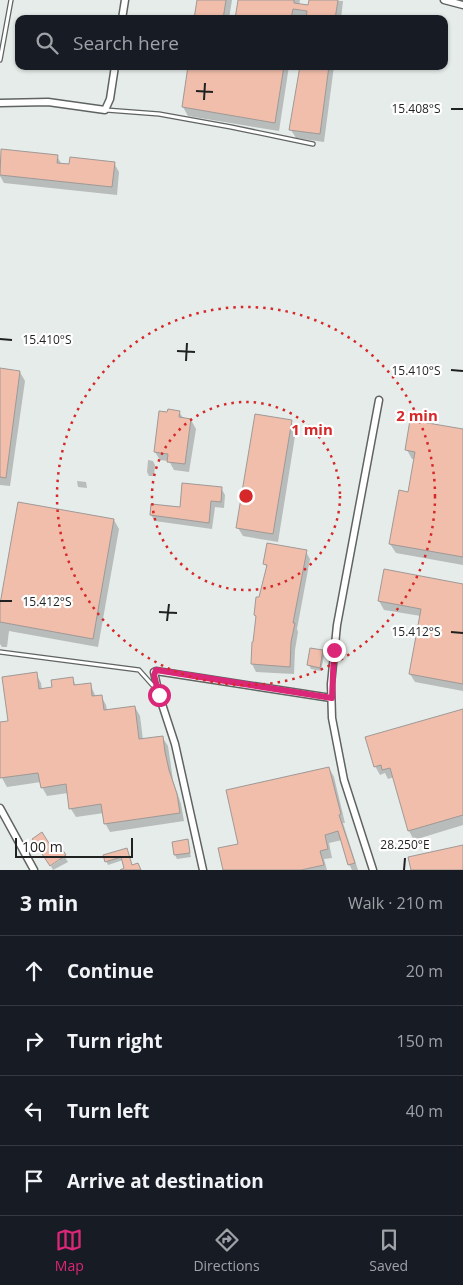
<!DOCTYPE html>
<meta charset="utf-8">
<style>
:root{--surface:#171b24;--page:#242831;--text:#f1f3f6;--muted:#9ea1a6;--line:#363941;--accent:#db2777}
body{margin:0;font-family:"Open Sans",sans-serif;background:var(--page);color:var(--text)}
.scale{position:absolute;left:15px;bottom:12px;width:118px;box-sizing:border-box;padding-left:5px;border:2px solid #1f2220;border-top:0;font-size:14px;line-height:18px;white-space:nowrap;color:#1f2220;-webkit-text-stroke:4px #fff;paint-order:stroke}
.stop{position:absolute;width:15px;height:15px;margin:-11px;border:4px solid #db2777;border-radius:50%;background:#fff}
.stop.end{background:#db2777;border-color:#fff;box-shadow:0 1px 5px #0008}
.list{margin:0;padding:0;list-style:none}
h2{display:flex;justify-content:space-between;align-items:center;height:65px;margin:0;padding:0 20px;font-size:21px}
h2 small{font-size:16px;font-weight:400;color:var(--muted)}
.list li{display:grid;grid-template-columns:32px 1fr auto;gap:15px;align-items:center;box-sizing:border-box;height:70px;padding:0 20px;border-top:1px solid var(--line)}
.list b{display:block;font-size:19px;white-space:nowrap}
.list em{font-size:16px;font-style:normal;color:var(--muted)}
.icon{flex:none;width:28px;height:28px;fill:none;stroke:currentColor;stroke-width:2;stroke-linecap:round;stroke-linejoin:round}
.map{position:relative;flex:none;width:463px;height:870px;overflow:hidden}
.search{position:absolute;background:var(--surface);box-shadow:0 1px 4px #0004;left:15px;right:15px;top:15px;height:55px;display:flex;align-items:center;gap:12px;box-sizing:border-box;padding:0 18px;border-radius:10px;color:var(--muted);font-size:19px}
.sheet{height:345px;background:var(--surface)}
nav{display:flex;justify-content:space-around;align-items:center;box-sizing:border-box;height:70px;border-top:1px solid var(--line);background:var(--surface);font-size:14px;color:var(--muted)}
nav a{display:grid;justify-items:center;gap:2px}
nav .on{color:var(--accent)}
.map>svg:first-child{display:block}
.shadow{fill:#0003}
.building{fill:#f0beab;stroke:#9f9997}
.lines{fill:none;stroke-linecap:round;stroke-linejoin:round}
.lane-casing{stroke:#5f6461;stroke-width:5.5}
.street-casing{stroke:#5f6461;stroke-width:9}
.lane{stroke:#fff;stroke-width:3}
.street{stroke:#fff;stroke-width:6}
.route{stroke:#db2777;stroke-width:6}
.ticks{fill:none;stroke:#1f2220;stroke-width:2}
.ring{fill:none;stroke:#d62828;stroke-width:2.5;stroke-dasharray:2.5 5}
.ticks-label{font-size:12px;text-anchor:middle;fill:#1f2220;stroke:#fff;stroke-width:4.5;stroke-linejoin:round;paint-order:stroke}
.centre{fill:#d62828;stroke:#fff;stroke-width:2.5}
.ring-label{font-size:15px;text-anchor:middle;font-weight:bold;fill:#d62828;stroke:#fff;stroke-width:4.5;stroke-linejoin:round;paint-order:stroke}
</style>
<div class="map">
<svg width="463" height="870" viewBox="0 0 463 870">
<rect width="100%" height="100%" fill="#e6ece9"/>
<!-- shadow -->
<path class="shadow" d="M198 0H232L229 19H196Z
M239 0H300L299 5 309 6 310 0 343 1 341 19H307L297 17V19H236Z
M189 66H289L279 131 188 116 183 107Z
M301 66H334L324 142 296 138 291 130Z
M2 150 57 156 62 165 114 163 119 172 117 195 4 183 0 176Z
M0 370 20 372 25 381 10 486 0 485Z
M179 412 184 419 191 420 196 429 189 472 174 470 169 461 160 460 155 452Z
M291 422 296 430 278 542 243 536 238 528Z
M463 431V565L396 553 390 544 409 493 415 459H412L407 450Z
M148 460 153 461 155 465 154 476H149L147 472Z
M77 481 86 482 87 488 78 487Z
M221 488 225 495 224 508 215 507 212 529 155 521 151 515 181 509Z
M114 520 119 529 98 647 9 631 7 647H2L0 644V617Z
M306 552 310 559 297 629 298 632 295 650 294 674 256 672 252 664 253 643 257 619 255 615 267 568 265 564Z
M463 585V691L415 682 410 674 421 616 384 610 379 601Z
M322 652 324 656 321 671 311 669 309 665Z
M36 674 41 683 42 690 53 688 72 678 76 686 90 684 96 697 101 696 106 705 107 710 135 707 140 716 143 740 162 737 168 746 173 780 181 804 184 821 110 832 105 823 104 813 76 817 71 809 68 793 47 796 42 787 41 782 7 787 2 778 0 724 9 722Z
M463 710V825L414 840 409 831 394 777 388 779 385 773 380 775 375 766Z
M329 768 334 777 345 823H343L358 870H352L349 864 342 840 329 843 332 858 324 859 327 870H224L240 844Z
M187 841 191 857 177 859 175 855Z
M127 850 132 866 140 870H126L123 860 108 865 104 856Z
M61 851 68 862 53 870 51 866 60 860V857L55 855Z"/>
<!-- building -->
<path class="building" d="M197 0H226L223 19H194Z
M238 0H294V3L308 5 309 0H338L335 19H306L307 11 293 9 291 19H235Z
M188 66H284L275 123 182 107Z
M300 66H329L320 134 289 130Z
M1 149 58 155 57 163 69 164 70 157 115 162 112 187 0 175Z
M0 368 20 371 6 478 0 477Z
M168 409 180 411 179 417 191 419 185 464 167 462 168 454 154 452 159 411 167 412Z
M255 414 292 420 273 534 236 528Z
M410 420 463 429V557L389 544 399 490 408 492 415 452 405 450Z
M182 483 222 487 221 502 211 501 209 523 150 515 151 504 180 507Z
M18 502 114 519 93 639 0 622V604Z
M267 543 307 550 293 623H295L291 642 290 667 251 664 252 642H253L256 616 254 615 256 597H259L267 565 263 564Z
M384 569 463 584V684L409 674 421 609 378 601Z
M310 648 323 650 320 668 307 665Z
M37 672 39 689 52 687 51 680 73 677 74 685 91 683 92 696 102 695 104 710 135 706 139 739 163 736 165 752 169 770 177 794 180 813 104 824 101 804 69 809 66 784 41 788 38 773 0 778V722L8 721 2 677Z
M463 709V815L408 831 390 768 382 770 381 765 374 767 365 737Z
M329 767 341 814 339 815 355 863 348 865 338 831 325 835 328 849 320 851 324 865 301 870H223L218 848 238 844 226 790Z
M42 832 55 853 62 849 66 855 50 866 32 839Z
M188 839 190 853 174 855 172 842Z
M463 845V870H411L408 857Z
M127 848 132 865 138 863 141 870H120L124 868 121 857 105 862 103 855Z"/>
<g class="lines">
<defs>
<path id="lane" d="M0 60 11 0
M106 110 159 114 231 127 313 144
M0 652 139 670 156 689"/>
<path id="street" d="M444 0 463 5
M122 19 125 0
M0 103 48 102 105 110 110 99 115 66
M0 808 34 870
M203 870 175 744 159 695 154 672 156 671 331 698
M373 870 344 780 332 718 331 684 337 625 379 400"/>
</defs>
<!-- lane casing -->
<use href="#lane" class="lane-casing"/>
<!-- street casing -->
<use href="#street" class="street-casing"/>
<!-- lane -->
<use href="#lane" class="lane"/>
<!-- street -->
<use href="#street" class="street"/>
</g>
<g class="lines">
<!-- route -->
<path class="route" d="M159 695 154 675 156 670 332 698 334 650"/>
</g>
<!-- ticks -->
<path class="ticks" d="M196 91 213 92M204 100 205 83M451 109H463M0 339 12 340M177 351 195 352M186 361 187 343M451 370 463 371M0 601H12M159 612 177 613M167 621 169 604M451 632 463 633M404 870 405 858"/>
<!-- distance rings -->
<g class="ring">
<circle cx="246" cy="496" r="94"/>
<circle cx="246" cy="496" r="189"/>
</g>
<g class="ticks-label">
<text x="416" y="113">15.408°S</text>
<text x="47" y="344">15.410°S</text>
<text x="416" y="375">15.410°S</text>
<text x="47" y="606">15.412°S</text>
<text x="416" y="636">15.412°S</text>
<text x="405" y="849">28.250°E</text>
</g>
<circle cx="246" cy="496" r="8" class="centre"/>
<g class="ring-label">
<text x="417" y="421">2 min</text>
<text x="312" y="435">1 min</text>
</g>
</svg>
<div class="scale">100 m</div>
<div class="stop" style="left:159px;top:695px"></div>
<div class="stop end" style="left:334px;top:650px"></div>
<div class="search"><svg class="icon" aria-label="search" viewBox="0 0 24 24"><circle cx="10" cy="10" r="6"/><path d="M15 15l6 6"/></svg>Search here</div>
</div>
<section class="sheet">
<h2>3 min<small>Walk · 210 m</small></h2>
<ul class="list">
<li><svg class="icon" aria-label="ahead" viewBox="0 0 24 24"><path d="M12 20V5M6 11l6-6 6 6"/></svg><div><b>Continue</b></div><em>20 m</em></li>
<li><svg class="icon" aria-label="right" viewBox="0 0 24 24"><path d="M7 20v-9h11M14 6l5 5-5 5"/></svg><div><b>Turn right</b></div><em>150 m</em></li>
<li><svg class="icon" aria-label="left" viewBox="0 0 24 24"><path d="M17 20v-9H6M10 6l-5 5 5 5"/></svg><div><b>Turn left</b></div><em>40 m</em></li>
<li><svg class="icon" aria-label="arrive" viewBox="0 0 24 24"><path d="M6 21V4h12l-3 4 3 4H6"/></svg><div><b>Arrive at destination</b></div></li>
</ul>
</section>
<nav>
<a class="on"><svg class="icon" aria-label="map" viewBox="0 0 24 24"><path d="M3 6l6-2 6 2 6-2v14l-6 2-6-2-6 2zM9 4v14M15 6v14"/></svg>Map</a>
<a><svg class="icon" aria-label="directions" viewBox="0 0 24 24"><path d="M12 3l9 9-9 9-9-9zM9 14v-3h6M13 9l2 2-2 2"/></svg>Directions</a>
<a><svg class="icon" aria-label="saved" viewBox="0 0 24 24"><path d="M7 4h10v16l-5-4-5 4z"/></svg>Saved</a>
</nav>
